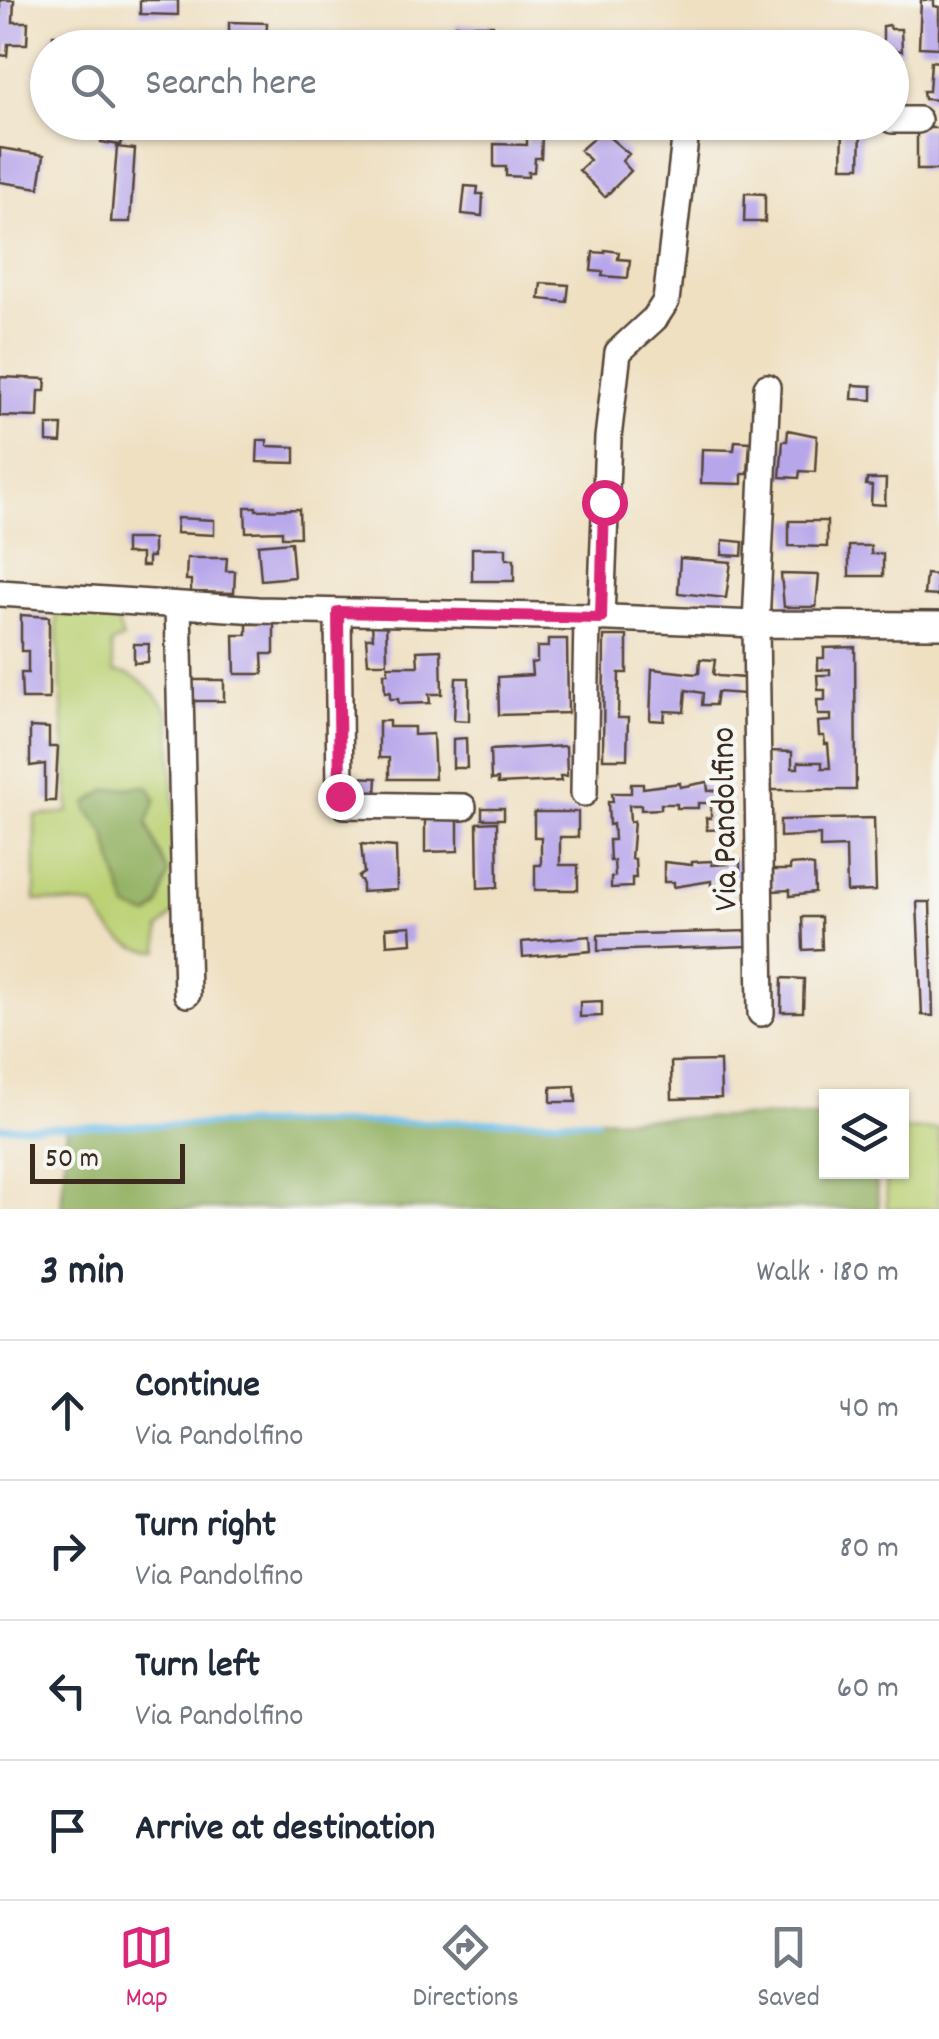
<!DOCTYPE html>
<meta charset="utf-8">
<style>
:root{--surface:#fff;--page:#f2f2f3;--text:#1f2937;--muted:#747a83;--line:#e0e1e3;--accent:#db2777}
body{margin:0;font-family:Dekko,sans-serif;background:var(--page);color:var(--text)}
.controls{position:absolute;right:30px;bottom:30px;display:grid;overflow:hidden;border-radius:0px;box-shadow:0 2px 8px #0004}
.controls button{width:90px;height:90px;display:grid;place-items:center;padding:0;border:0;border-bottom:2px solid var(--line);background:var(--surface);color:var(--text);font:50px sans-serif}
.scale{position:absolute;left:30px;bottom:25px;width:155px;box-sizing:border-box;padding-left:10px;border:5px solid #3b2a1e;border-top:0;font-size:28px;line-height:35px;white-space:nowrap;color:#3b2a1e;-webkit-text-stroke:8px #f6f6f2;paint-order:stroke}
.stop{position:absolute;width:30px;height:30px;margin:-22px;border:8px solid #db2777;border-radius:50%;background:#fff}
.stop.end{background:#db2777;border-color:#fff;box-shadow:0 2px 10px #0008}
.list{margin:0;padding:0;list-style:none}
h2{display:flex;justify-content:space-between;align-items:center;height:130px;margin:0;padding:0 40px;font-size:42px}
h2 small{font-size:32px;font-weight:400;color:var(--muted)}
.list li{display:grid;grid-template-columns:65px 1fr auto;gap:30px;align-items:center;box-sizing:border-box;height:140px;padding:0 40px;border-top:2px solid var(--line)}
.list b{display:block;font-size:38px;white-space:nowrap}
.list p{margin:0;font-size:32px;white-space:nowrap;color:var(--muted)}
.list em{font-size:32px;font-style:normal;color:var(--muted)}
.icon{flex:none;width:55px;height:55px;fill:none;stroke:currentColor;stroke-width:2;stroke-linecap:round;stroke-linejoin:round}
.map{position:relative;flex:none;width:939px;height:1209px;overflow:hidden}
.search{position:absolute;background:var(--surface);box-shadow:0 2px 8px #0004;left:30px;right:30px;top:30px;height:110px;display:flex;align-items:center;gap:25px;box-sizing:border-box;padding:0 35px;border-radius:55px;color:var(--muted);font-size:38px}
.sheet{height:690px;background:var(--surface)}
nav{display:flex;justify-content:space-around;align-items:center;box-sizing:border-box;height:140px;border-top:2px solid var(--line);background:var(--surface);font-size:28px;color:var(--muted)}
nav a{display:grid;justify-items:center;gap:5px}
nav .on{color:var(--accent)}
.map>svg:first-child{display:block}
.green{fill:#bcd175;stroke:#7c7e4a;stroke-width:2.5;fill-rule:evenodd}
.forest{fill:#95b366;stroke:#686e42;stroke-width:2.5}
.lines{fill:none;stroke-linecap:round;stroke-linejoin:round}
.stream{stroke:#6fc1eb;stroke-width:6}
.building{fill:#b8a6eb}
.street-casing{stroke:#564537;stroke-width:30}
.street{stroke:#fff;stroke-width:25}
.route{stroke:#db2777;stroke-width:12}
.labels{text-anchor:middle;stroke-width:9;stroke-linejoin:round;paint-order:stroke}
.street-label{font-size:35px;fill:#3b2a1e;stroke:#f6f6f2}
</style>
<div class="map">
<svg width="939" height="1209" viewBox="0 0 939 1209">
<rect width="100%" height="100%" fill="#f6f6f2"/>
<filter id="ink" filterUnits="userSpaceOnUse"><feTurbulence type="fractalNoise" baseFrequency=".01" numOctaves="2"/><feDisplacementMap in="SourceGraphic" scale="20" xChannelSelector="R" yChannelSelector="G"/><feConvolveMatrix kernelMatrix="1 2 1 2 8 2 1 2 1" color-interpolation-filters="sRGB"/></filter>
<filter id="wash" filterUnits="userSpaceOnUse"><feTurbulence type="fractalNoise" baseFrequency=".0048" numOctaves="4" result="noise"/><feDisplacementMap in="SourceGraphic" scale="40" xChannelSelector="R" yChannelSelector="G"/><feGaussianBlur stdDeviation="2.25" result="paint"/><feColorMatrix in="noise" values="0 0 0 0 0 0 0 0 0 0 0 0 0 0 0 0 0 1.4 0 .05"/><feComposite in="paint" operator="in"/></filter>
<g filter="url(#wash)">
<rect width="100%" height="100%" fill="#efe0c2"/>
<!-- green -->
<path class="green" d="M115 613 123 639 111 644 114 672C138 672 159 695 170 716L179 908 159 929V951C127 951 109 933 94 906L35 900V816L69 812 56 614ZM143 786 156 799 147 823 167 874 143 914 127 908 105 833 106 790Z
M939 1129V1209H887L886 1172H902V1130Z"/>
<!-- forest -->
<path class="forest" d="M143 786 149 787 156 799 147 824 168 874 158 907 149 916 127 908 105 833 88 810 87 803 106 790Z
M826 1116V1172H875L879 1209H61L67 1125Z"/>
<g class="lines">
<!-- stream -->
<path class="stream" d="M0 1127 597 1120"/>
</g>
<g id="blocks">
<!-- building -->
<path class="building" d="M0 0H14L13 22H28L27 44H8L7 56 0 55Z
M140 0H178V15L140 14Z
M921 0H934V6L939 7V48L919 47Z
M229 22 267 23 266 48H229Z
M456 25H493V43H486V48H461V43H456Z
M889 25 891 29H901L902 51 883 48V26Z
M53 35 94 37 93 48H52Z
M931 61 939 62V100L924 99 923 91H929Z
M106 122H128L120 145 101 142Z
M843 127H861L860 167H842Z
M917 128H939V170H917Z
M602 131 629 154 622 161 631 171 605 197 579 170 590 160 580 150Z
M527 135H542L541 158H535L534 172H528V177L506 176V167H494V144L527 145Z
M117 147 135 149 130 222H111Z
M0 148 44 155 39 188 0 182Z
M465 186 478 187 477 194H483L482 216 462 214Z
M745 193 765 194V222H744Z
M605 250 619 252 618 259 630 260 628 278 602 276 603 272 591 271 593 252 605 253Z
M541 283 569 285 567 302 539 299Z
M0 377 46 379 45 391H39L38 417 0 416Z
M853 385 872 386V400L852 399Z
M47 425H62L61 443 47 442Z
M788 430 817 436 815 472 800 471 799 478 780 477 783 441H787Z
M258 440H267V446L295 447V463L257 462Z
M735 441 750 442 748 474H742V484L701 483 702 449 734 450Z
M867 479H886L885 505 871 504 872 486 866 485Z
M245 507H256V510L299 509 300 537H282V531L246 532Z
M177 518 214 520V535L176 533Z
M789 521H827V547L789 546Z
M125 539H153V557H148V566H141V554H125Z
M723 540 743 542 742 556 722 555Z
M291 542 294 577 261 580 258 545Z
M849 546H871V554H883V576H849Z
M472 548H506V559H514V581H472Z
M187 558H227L226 571H235L234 593 191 592V580H186Z
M680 558 731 562 726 598 678 593Z
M781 574 819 575 816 607H784Z
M926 574 936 575 938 596 924 595Z
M258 614 274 615V654H262L263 674H235L234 635H247V624H258Z
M21 615 49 617V699H22L21 673H28V651H21Z
M386 615 387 663H368L366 638H373L372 624Z
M604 636H627V673H619L618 718H628L627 759H603Z
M548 639H567L568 713 499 715 498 677 532 675 531 663 537 662V647H548Z
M134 644H149L148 662 134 663Z
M855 647 856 790H769V751L792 752V768H798V762H822V768H830L828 744H825L824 736H819L818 722 831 721V715H818L817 700H825V690H818L817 675H830V669L818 670V658H824V648Z
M441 650 442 694H429L430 703 399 704 398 699H390V692L385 693 384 673H388V666H418L417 651Z
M700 659 715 660 713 674 718 676 744 678V694L717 692 715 705H702L703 693 686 690 684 712 665 711 664 721 650 720 652 669 696 674 699 673Z
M456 678H469V721L454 720Z
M193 680H224V701H193Z
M379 721H389V727H414V735L433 734 435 779H389V758H379Z
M30 727 49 728V747H58L55 801H45V764L30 766Z
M466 738 467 768H453V739Z
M566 746 567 776H560L561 781 498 784V779L491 780 490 750Z
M350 777 377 778 376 795 349 794Z
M707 782 708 791 726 790 727 799H731L732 820H727L728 829 707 830 706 818H711V803H698V808H677V804H661V809L641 810V805H629L630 822 634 821 631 859H635L636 878H632V887L611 888V877L615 876 614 861H610L609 840H614L613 824 609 825 608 802H613L612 793H631V784H643V788L680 783V787Z
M482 808H504V819H482Z
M534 812H578V837H560V865H578V890H535V865H541V837H534Z
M874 818 876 891 847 892 846 847 820 848V835L780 837V820Z
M425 819H458V851L425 852Z
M497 822 498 887 478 888 477 823Z
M361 844 396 847 397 890 362 892V882L358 877 364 873Z
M729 860H740V880L731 881 732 885 711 886V881L674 887V882H664V862L692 865V862L712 861V865L729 864Z
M802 864 814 866 815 893 790 896V890L773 891V870H790V865Z
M917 902H930L933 1016 922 1015Z
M802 917H821L822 949 803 950Z
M411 926 412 943 387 945 386 928Z
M750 931 751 946 598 951V935Z
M590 936 591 951 523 957 522 942Z
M782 978 804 979 803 1012H781Z
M602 1001V1016L580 1017V1002Z
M720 1061 721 1098 672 1099 671 1062Z
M575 1086 576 1102H551V1087Z"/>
</g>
</g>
<g filter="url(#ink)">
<use href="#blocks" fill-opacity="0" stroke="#564537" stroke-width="2.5"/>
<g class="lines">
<defs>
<path id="street" d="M892 120H918
M0 593 258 610 587 617 756 624 939 625
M178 605 187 994
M338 612 340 795 345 805 463 807
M601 618 608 438 618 352 655 318 666 301 687 122
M584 793 587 617
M761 1013 756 624 767 387"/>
</defs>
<!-- street casing -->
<use href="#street" class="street-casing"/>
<!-- street -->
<use href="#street" class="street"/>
</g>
</g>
<g class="lines" filter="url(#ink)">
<!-- route -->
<path class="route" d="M340 796 338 612 601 618 604 502"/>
</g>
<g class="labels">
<!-- street labels -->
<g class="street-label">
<text transform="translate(722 819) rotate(-91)" y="12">Via Pandolfino</text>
</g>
</g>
</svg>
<div class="controls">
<button><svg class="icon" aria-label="layers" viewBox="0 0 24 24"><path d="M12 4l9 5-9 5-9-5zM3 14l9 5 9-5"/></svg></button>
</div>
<div class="scale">50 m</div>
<div class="stop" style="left:604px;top:502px"></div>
<div class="stop end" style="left:340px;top:796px"></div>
<div class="search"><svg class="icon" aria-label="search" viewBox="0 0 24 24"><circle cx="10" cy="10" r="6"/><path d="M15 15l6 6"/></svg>Search here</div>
</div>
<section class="sheet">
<h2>3 min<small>Walk · 180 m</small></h2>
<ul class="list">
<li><svg class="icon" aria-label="ahead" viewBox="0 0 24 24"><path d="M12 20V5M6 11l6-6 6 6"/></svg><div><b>Continue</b><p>Via Pandolfino</p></div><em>40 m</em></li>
<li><svg class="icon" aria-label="right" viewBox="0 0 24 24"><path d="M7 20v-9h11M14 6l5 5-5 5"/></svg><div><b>Turn right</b><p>Via Pandolfino</p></div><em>80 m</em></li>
<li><svg class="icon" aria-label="left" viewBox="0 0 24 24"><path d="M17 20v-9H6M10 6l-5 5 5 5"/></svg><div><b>Turn left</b><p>Via Pandolfino</p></div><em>60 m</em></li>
<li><svg class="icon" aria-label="arrive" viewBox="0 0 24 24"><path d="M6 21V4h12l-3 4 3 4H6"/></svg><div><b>Arrive at destination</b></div></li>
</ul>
</section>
<nav>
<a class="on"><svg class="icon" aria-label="map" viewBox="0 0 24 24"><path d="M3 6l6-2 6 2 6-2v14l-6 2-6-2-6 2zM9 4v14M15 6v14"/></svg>Map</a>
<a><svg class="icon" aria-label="directions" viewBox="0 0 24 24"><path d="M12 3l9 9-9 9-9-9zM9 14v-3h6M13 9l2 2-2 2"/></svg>Directions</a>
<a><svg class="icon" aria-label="saved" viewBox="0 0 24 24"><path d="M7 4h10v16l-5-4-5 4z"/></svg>Saved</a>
</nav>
